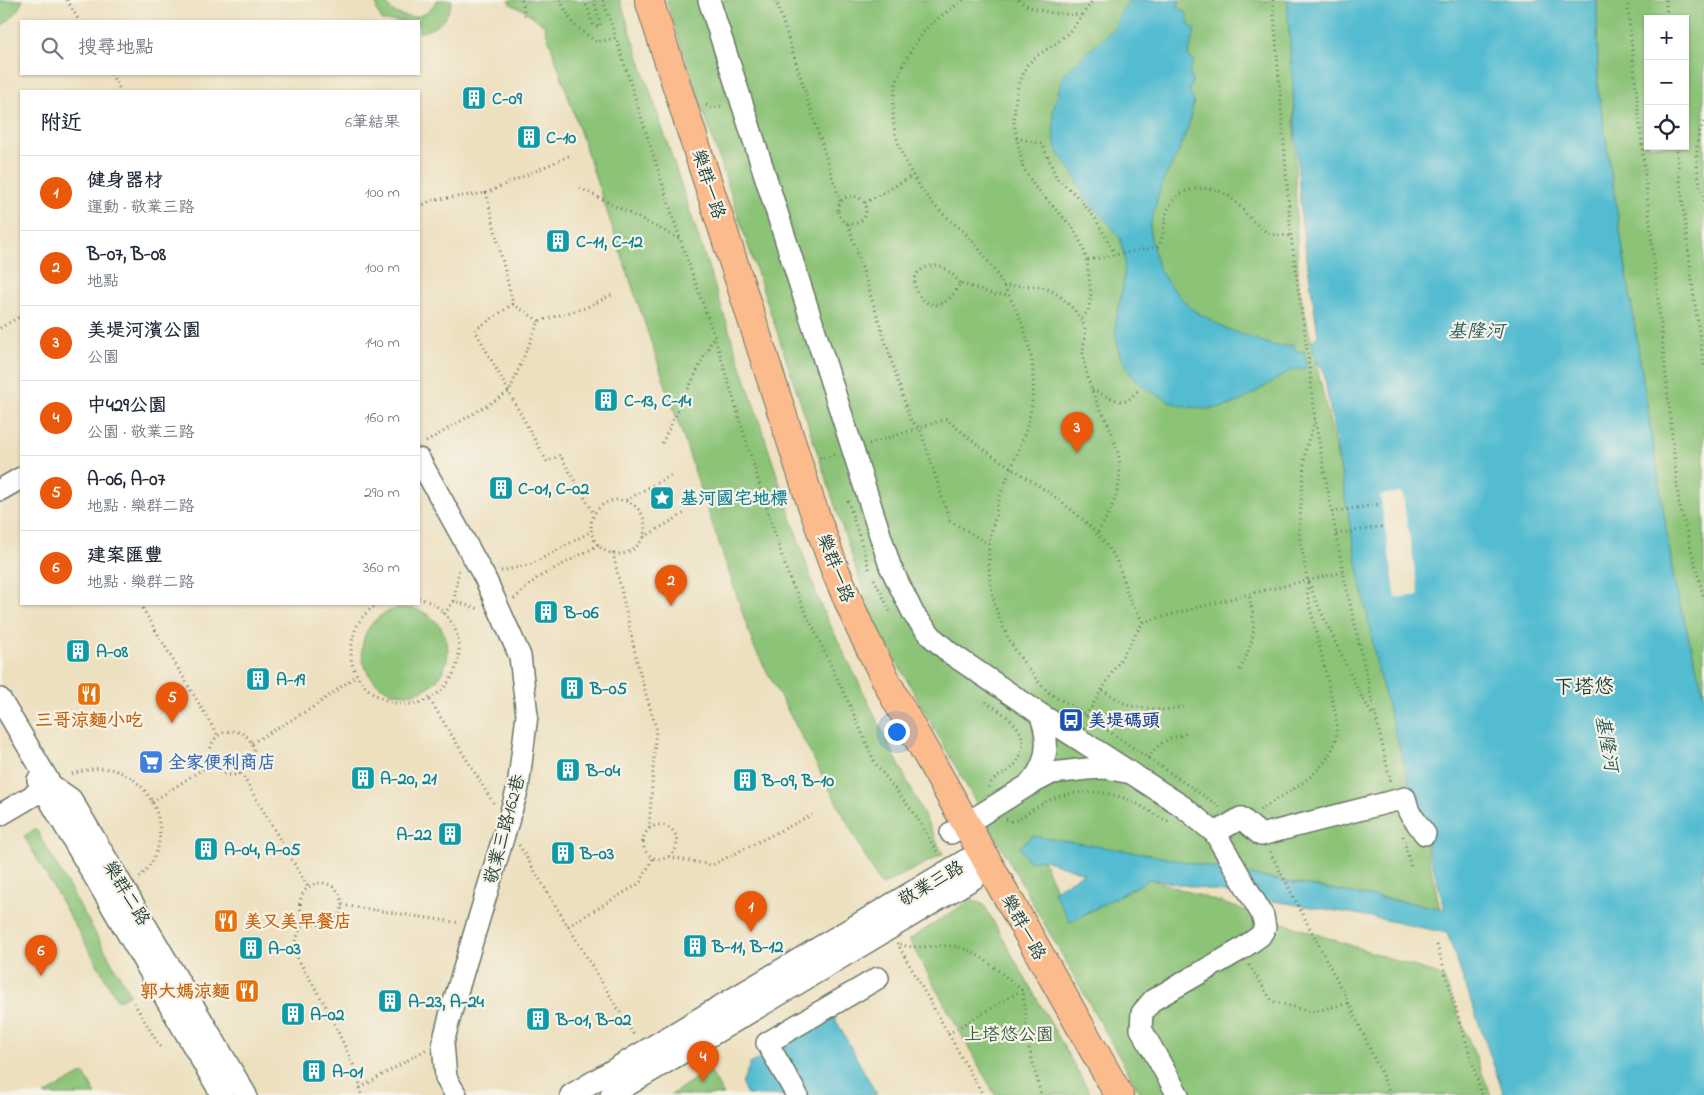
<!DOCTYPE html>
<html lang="zh-TW">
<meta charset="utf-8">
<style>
:root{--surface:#fff;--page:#f2f2f3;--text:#1f2937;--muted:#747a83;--line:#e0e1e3;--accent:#ea580c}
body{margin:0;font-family:"Indie Flower","LXGW WenKai TC",sans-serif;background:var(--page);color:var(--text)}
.controls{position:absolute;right:15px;top:15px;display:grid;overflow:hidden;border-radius:0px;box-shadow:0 1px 4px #0004}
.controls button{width:45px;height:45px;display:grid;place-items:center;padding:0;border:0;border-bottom:1px solid var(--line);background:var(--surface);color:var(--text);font:25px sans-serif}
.you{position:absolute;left:896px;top:731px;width:18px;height:18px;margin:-12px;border:4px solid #fff;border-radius:50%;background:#1a73e8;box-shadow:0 0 0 8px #1a73e833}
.badge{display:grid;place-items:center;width:32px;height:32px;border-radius:50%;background:var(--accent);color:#fff;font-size:16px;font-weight:700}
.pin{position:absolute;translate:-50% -41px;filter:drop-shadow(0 1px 2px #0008)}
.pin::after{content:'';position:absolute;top:26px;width:18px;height:15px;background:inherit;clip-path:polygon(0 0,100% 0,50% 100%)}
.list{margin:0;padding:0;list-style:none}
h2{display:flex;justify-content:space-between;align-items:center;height:65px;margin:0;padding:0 20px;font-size:21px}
h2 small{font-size:16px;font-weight:400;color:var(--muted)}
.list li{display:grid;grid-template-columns:32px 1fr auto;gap:15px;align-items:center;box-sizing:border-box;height:75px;padding:0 20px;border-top:1px solid var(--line)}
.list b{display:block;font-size:19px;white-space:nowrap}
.list p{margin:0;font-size:16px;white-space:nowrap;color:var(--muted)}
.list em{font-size:16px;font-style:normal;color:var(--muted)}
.icon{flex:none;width:28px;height:28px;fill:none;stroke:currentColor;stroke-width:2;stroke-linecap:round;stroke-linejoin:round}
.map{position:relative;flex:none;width:1704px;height:1095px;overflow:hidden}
.search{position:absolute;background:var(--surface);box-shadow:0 1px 4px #0004;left:20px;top:20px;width:400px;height:55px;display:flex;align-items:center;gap:12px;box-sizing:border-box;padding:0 18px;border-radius:0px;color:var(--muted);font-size:19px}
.panel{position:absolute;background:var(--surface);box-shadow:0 1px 4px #0004;left:20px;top:90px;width:400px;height:515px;border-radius:0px}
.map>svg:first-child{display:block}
.green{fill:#8bc377;stroke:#558056;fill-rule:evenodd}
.water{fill:#53bcd0;stroke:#397c82}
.pier{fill:#ede0bf}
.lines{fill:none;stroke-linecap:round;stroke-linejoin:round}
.minor-casing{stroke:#677665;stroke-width:24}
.major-casing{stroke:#677665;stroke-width:30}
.path{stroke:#677665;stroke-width:3;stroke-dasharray:1 4;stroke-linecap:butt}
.minor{stroke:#fff;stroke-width:21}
.major{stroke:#fbbb8c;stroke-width:28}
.labels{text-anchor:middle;stroke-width:4.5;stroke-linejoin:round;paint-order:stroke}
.culture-label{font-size:18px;font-weight:bold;fill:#0d838f;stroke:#f7f3e8;text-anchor:start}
.street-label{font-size:18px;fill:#1f3d34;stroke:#f7f3e8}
.food-label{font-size:18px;font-weight:bold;fill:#c56008;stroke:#f7f3e8}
.transit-label{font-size:18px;font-weight:bold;fill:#164399;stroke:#f7f3e8;text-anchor:start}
.shop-label{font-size:18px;font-weight:bold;fill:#366cbe;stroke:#f7f3e8;text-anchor:start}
.park-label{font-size:18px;fill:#3a5e45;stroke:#f7f3e8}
.water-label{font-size:19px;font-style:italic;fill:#2c5d5b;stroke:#f7f3e8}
.quarter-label{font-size:20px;fill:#1f3d34;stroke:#f7f3e8}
</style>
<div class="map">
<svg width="1704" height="1095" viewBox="0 0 1704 1095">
<rect width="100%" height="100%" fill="#f7f3e8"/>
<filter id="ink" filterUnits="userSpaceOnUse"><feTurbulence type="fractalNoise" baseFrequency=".02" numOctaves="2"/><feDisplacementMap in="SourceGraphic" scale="10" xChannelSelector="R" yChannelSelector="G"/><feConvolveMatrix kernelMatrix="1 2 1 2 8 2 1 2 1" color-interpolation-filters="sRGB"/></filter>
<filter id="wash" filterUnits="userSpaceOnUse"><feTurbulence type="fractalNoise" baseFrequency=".0096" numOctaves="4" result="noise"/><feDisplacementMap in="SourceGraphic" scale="20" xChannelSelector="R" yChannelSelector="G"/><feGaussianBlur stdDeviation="1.12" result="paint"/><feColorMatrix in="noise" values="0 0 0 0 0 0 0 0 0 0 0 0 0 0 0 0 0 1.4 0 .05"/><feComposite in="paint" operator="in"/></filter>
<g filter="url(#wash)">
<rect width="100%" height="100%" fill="#ede0bf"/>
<!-- green -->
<path class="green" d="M0 0H23C17 12 12 20 0 26Z
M376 0H385C393 22 429 23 436 0H452C447 21 439 27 419 33V21H382L377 11Z
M509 0H620L819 602 943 854 881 886 754 647 544 25 524 10 510 4Z
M666 0H1291L1298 283 1440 908 1033 837 1070 922 1150 879 1443 976 1491 1095H1141L874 622Z
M1597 0H1704V695L1675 586 1598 88ZM1648 19H1685V146H1648Z
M362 651a43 43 0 1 1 86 0a43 43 0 1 1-86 0Z
M36 829 130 994 118 1001 24 836Z
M972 899 984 905 1091 1095H995L909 940Z
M709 1069 724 1095H671Z
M84 1073 96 1095H44Z"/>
<!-- water -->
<path class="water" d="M1130 0H1180L1178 8 1187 13 1189 25 1195 30 1188 56 1194 61C1191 68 1187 74 1193 81L1189 90 1194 101 1189 124 1178 153 1161 185 1150 226 1151 239 1158 267 1168 283 1190 308 1224 328 1275 346 1294 345 1296 351 1305 352 1307 368 1290 371 1243 400 1225 407 1203 409 1177 405 1146 389 1131 374 1120 355 1116 335V318L1123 287 1125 260 1120 238 1110 224 1085 198 1074 174 1057 151 1054 138 1053 110 1064 74 1115 27 1122 10Z
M1287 0H1597L1598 89 1675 586 1704 695V1095H1504L1447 933 1356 914 1279 902 1150 879 1070 922 1053 891 1084 873 1041 859 1029 862 1019 847 1033 836 1141 853 1281 881 1445 909 1378 671 1351 531 1323 368 1316 364 1311 342 1318 335 1301 217Z
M834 1017 877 1095H747L742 1084 750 1064Z"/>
<!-- pier -->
<path class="pier" d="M1402 492 1419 595 1396 598 1380 495Z"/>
</g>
<g filter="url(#ink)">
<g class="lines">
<defs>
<path id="minor" d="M709 0 890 566 914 615 933 638 950 653 1040 714 1182 806 1215 833 1263 916 1265 928 1260 936 1240 950 1153 1000 1142 1013 1141 1029 1178 1095
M419 459 485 578 520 656 527 715 518 788 451 1012 443 1043 446 1078 456 1095
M0 490 21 478
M0 699 51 785 71 799 246 1095
M38 780 222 1095
M1029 784C1049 765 1050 738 1040 714
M0 815 51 785
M951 833 1027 786 1052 773 1087 769 1106 768 1126 772
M1215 833 1241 818 1261 835 1405 798 1409 812 1425 834
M571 1095 966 860H986
M611 1095 976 877 986 860
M797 1095 767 1043 878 978"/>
<path id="major" d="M649 0 810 500 835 570 860 628 895 698 1119 1095"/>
</defs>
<!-- minor casing -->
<use href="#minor" class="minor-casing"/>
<!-- major casing -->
<use href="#major" class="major-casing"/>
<!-- path -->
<path class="path" d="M67 0 79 21
M522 0 526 19
M560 0 573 24 596 42 616 38 680 239 714 335 767 509 789 578 848 701 875 763 916 816 939 855
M585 0 593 25 598 27 600 26V23L594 0
M603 0 616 38
M776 0 840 201
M963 0C952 9 938 17 928 27 923 32 919 38 916 43 899 67 893 87 893 115 894 149 917 189 941 212 953 223 966 232 976 245 1004 281 1031 328 1033 374 1036 421 1016 452 1001 494 998 502 997 510 995 518 993 527 989 537 989 546 987 589 997 625 1022 660 1030 672 1040 685 1051 694 1056 698 1063 701 1069 704L1223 809
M1018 0C1036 13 1059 14 1081 15
M1273 0 1291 236 1310 371 1315 420 1343 572 1391 784
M1627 0 1679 503 1704 598
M1666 0 1667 19
M111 74 121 91
M706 105 712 108 722 106
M1704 122C1691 146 1698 177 1704 202
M1016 138 1042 144 1057 179 1074 193 1095 218 1115 254
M1676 146 1694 298 1704 366
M580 188 680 239
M838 210a14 14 0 1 1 28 0a14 14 0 1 1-28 0Z
M865 203 912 176
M419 207 432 200 486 193
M848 224 910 419 920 429 950 521 989 544
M1088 260 1157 247C1168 234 1160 213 1176 198 1181 192 1189 190 1196 189 1234 183 1241 217 1268 233 1274 236 1284 235 1291 236
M960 283C953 274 944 264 931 266 892 272 932 338 960 283L995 295H1008
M1003 286C1016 286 1029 285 1041 287 1057 290 1083 314 1085 330 1086 337 1083 345 1083 353 1084 364 1088 379 1092 390 1095 402 1103 412 1108 424 1128 469 1122 493 1097 534
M513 304 475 330 547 462 560 455 594 514
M1082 318 1088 311 1091 294 1087 261 1082 245 1073 228 1035 187 1023 168 1014 123 1015 104 1018 86 1027 65 1038 55 1057 43 1073 28 1093 0
M539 321 513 304 486 193 571 155
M0 328 21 316
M1092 390C1102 393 1120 405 1128 400 1132 397 1136 392 1140 389
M426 442 509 392 539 321 585 308 614 294
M662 443 714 336
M869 444 946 419C957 428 968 437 979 446 1025 479 1078 504 1112 553 1122 568 1124 587 1131 603 1135 609 1140 616 1143 622
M820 457 821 459 837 454
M626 500 672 475
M591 527a27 27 0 1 1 54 0a27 27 0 1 1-54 0Z
M848 501 870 571
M1332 512 1381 504
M1336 534 1385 526
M644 537 685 513
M613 553 639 670 656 728 649 829
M501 571 532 564 592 531
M874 579 890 611
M1309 582 1315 599 1360 694 1373 716
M514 599 537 578 599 545
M454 601 459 569
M140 604 218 736
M378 604C359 615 351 633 351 655 351 669 361 685 373 693 434 735 493 649 436 606 431 602 424 600 419 598
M444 614 454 601 479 609
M1240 670C1256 636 1256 629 1249 594
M1102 690 1129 706 1164 710 1183 707
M430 700 494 804
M986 702C1002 713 1028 727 1022 750 1020 756 1017 763 1013 767 1005 774 991 777 989 788
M1086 716 1143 622 1249 594 1343 572
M210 753a22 22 0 1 1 44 0a22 22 0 1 1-44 0Z
M252 743 315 706 357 675
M1148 758C1160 740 1168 740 1187 733
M241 773 308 887
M72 774C85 770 97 767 110 769 145 776 168 816 157 850 154 861 146 871 138 879
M152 802 212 763
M1260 810C1290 790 1332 772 1337 732 1337 727 1336 721 1336 716L1308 599 1307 579 1299 532 1305 451 1315 420
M1006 819 1011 821 1017 820C1029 813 1043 801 1057 797 1081 789 1111 791 1133 802 1145 807 1155 816 1167 821L1170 820
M643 842a17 17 0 1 1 34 0a17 17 0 1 1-34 0Z
M1403 836 1411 868
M519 845 635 1037
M1270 852 1349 1003 1391 1095
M669 857 712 865 812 815
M300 904a21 21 0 1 1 42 0a21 21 0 1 1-42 0Z
M342 905 460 923
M305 917 292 949 327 1008 359 1077 361 1095
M568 926 640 883 653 858
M897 943 983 1095
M900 944C916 951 939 943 958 947 981 952 1003 976 1022 990L1026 1016 1028 1044 1041 1095
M1437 945 1482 1095
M1249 965 1272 1001 1312 1012 1349 1003
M134 1003 162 1050
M948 1034 1022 990
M360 1088 427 1049"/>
<!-- minor -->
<use href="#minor" class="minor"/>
<!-- major -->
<use href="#major" class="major"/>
</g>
</g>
<!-- icons -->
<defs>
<symbol id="building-square" viewBox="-11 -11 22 22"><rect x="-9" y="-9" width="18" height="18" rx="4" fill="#0f9aa8" stroke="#f7f3e8"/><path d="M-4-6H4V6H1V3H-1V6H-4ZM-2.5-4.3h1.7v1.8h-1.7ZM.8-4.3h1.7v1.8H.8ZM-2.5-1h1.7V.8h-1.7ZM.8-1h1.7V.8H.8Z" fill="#fff"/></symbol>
<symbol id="sight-square" viewBox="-11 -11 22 22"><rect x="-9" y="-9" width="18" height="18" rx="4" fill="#0f9aa8" stroke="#f7f3e8"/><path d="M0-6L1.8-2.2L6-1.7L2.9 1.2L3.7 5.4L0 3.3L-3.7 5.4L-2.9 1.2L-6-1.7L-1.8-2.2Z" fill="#fff"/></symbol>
<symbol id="restaurant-square" viewBox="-11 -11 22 22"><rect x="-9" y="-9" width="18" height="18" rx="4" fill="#e8710a" stroke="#f7f3e8"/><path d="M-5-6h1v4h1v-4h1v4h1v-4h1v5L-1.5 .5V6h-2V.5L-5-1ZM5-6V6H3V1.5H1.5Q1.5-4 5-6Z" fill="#fff"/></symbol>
<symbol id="bus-square" viewBox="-11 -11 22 22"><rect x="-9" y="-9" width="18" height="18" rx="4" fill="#1a4fb4" stroke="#f7f3e8"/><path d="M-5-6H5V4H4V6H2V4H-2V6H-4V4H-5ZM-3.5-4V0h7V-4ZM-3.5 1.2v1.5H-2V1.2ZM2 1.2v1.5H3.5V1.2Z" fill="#fff"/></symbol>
<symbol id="supermarket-square" viewBox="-11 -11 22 22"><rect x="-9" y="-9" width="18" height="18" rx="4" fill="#3f7fe0" stroke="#f7f3e8"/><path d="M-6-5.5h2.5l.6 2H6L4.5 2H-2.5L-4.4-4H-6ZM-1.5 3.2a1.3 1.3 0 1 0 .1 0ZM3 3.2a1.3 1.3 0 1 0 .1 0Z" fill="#fff"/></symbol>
</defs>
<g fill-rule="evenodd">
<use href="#building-square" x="460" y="84" width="28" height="28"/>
<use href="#building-square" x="515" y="123" width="28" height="28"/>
<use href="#building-square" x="544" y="227" width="28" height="28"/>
<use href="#building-square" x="592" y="386" width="28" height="28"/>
<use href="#building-square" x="487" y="474" width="28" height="28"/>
<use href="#sight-square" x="648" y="484" width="28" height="28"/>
<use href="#building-square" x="532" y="598" width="28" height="28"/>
<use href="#building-square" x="64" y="637" width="28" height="28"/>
<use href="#building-square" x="244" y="665" width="28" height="28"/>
<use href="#building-square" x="558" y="674" width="28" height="28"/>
<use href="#restaurant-square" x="75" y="680" width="28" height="28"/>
<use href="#bus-square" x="1057" y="706" width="28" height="28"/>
<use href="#supermarket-square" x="137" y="748" width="28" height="28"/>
<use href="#building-square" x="554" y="756" width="28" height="28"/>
<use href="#building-square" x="349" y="764" width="28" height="28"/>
<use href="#building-square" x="731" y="766" width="28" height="28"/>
<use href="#building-square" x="436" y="820" width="28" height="28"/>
<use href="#building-square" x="192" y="835" width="28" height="28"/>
<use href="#building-square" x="549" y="839" width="28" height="28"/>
<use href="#restaurant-square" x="212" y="907" width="28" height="28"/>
<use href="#building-square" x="681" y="932" width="28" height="28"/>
<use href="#building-square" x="237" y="934" width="28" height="28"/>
<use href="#restaurant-square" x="233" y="977" width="28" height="28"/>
<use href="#building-square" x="376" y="987" width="28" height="28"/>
<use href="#building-square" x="279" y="1000" width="28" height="28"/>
<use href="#building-square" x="524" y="1005" width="28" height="28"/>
<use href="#building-square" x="300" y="1057" width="28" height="28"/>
</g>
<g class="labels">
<!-- culture labels -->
<g class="culture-label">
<text x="492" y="104">C-09</text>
<text x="546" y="143">C-10</text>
<text x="576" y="247">C-11, C-12</text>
<text x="624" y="406">C-13, C-14</text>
<text x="518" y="494">C-01, C-02</text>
<text x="680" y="504">基河國宅地標</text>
<text x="564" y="618">B-06</text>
<text x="96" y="657">A-08</text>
<text x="276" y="685">A-19</text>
<text x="590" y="694">B-05</text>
<text x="586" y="776">B-04</text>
<text x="380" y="784">A-20, 21</text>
<text x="762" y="786">B-09, B-10</text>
<text x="432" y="840" text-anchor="end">A-22</text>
<text x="224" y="855">A-04, A-05</text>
<text x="580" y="859">B-03</text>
<text x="712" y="952">B-11, B-12</text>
<text x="268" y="954">A-03</text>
<text x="408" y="1007">A-23, A-24</text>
<text x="310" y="1020">A-02</text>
<text x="556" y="1025">B-01, B-02</text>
<text x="332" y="1077">A-01</text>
</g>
<!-- street labels -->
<g class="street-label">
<text transform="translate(709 184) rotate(72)" y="6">樂群一路</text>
<text transform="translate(836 568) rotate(69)" y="6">樂群一路</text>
<text transform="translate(504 829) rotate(-75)" y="6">敬業三路162巷</text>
<text transform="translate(931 883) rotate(-30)" y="6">敬業三路</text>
<text transform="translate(127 893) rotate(59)" y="6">樂群二路</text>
<text transform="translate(1024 927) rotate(61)" y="6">樂群一路</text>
</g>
<!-- food labels -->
<g class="food-label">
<text x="89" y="726">三哥涼麵小吃</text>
<text x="244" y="927" text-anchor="start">美又美早餐店</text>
<text x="230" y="997" text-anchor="end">郭大媽涼麵</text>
</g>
<!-- transit labels -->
<g class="transit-label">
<text x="1088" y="726">美堤碼頭</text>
</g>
<!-- shop labels -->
<g class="shop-label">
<text x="168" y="768">全家便利商店</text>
</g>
<!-- park labels -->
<g class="park-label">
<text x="1009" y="1040">上塔悠公園</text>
</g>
<!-- water labels -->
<g class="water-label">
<text x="1476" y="337">基隆河</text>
<text transform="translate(1608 743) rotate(80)" y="7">基隆河</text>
</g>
<!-- quarter labels -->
<g class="quarter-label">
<text x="1584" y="693">下塔悠</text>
</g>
</g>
</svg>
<div class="controls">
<button>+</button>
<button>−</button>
<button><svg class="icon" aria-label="locate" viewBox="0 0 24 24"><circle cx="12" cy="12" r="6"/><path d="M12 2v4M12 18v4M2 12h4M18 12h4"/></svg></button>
</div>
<div class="you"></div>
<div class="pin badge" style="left:751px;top:932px">1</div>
<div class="pin badge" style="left:671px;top:606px">2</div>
<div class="pin badge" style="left:1077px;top:453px">3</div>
<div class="pin badge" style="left:703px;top:1082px">4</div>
<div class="pin badge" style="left:172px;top:723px">5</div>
<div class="pin badge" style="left:41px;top:976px">6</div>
<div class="search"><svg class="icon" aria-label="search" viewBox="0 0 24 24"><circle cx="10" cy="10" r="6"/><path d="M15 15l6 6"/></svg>搜尋地點</div>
<section class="panel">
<h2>附近<small>6筆結果</small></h2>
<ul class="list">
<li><span class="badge">1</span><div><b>健身器材</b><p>運動 · 敬業三路</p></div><em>100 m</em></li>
<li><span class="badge">2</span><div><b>B-07, B-08</b><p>地點</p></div><em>100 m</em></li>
<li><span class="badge">3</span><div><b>美堤河濱公園</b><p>公園</p></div><em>140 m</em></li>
<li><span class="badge">4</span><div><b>中429公園</b><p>公園 · 敬業三路</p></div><em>160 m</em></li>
<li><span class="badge">5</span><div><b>A-06, A-07</b><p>地點 · 樂群二路</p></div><em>290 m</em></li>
<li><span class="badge">6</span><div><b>建案匯豐</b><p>地點 · 樂群二路</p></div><em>360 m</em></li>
</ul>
</section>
</div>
